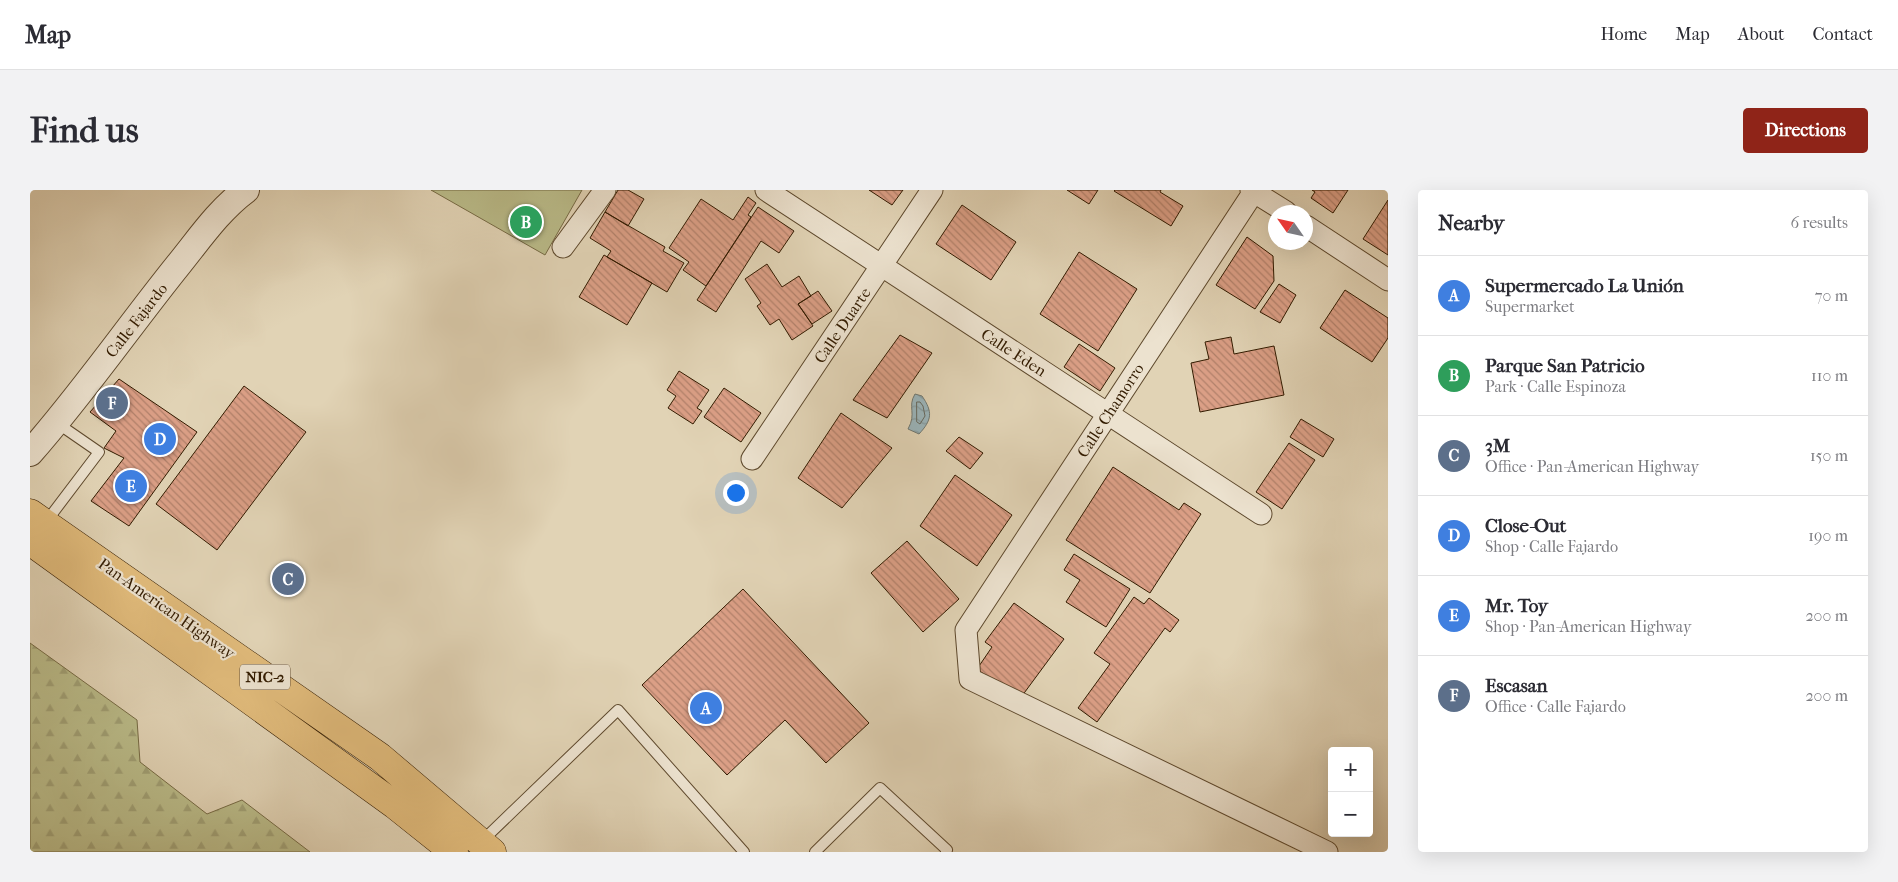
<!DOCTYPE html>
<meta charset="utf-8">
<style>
:root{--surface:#fff;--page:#f2f2f3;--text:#2b2b33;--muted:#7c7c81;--line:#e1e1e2;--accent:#8f2418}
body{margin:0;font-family:"IM FELL French Canon",serif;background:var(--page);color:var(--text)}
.controls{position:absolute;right:15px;bottom:15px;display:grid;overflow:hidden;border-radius:5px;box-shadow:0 5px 20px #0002}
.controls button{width:45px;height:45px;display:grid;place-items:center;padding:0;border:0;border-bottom:1px solid var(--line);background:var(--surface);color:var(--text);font:25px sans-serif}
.compass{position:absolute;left:1238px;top:15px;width:45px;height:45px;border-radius:50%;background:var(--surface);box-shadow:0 5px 20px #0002;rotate:304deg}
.you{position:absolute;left:705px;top:302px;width:18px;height:18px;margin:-12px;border:4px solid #fff;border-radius:50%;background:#1a73e8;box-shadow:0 0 0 8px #1a73e833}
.badge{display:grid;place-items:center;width:32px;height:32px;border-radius:50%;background:var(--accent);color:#fff;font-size:16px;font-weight:700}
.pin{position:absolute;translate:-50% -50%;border:2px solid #fff;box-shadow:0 1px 5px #0006}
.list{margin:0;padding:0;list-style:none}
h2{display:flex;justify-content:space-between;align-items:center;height:65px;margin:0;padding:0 20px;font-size:21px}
h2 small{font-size:16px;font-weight:400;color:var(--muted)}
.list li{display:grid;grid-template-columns:32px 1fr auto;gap:15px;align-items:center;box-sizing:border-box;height:80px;padding:0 20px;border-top:1px solid var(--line)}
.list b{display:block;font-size:19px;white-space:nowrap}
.list p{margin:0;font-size:16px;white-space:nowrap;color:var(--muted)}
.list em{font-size:16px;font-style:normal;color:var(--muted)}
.map{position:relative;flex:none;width:1358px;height:662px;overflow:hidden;border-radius:5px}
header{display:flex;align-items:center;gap:30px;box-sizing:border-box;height:70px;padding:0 25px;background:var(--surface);border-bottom:1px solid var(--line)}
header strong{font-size:24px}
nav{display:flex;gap:28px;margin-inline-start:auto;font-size:18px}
.intro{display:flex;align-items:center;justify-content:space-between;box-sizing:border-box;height:120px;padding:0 30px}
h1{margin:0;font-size:35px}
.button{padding:12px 22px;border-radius:5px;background:var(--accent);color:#fff;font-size:18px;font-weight:700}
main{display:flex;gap:30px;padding:0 30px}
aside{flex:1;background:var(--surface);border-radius:5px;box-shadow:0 5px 20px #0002}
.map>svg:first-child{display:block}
.forest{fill:url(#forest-firs);stroke:#766a44}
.park{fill:#b9ba88;stroke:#766a44}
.water{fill:url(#water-waves);stroke:#707770}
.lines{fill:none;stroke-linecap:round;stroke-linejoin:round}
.shore{stroke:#66685d;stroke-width:1}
.building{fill:url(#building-back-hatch);stroke:#321b00}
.service-casing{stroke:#5e492d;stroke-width:12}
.minor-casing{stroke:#5e492d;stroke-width:23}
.tertiary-casing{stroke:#5e492d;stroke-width:28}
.trunk-casing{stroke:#321b00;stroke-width:29}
.service{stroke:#ece2cf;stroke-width:10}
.minor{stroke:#ece2cf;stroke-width:21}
.tertiary{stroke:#ece2cf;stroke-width:26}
.trunk{stroke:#e0ba7a;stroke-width:28}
.labels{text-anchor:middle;stroke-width:4.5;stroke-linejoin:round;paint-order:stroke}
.shield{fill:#ece2cf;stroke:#6a573e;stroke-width:1}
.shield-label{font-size:15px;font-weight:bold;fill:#321b00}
.street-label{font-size:16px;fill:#321b00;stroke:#ece2cf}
</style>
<header>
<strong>Map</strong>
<nav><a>Home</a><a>Map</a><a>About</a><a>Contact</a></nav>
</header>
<div class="intro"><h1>Find us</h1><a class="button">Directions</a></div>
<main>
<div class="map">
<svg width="1358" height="662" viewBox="0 0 1358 662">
<defs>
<pattern id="forest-firs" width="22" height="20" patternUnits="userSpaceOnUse" patternTransform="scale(1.25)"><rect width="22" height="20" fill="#b9ba88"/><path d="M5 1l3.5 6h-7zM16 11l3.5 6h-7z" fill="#a09f74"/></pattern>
<pattern id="water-waves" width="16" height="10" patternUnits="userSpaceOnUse" patternTransform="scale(1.25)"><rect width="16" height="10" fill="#9ab4ba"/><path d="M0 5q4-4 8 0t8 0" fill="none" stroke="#859a9e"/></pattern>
<pattern id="building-back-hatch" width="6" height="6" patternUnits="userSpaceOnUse" patternTransform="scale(1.25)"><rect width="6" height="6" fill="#db9f86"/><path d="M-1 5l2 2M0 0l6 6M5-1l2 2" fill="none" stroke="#b2816b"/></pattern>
</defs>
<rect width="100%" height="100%" fill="#e1d3b5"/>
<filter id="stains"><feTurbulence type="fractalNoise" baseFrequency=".004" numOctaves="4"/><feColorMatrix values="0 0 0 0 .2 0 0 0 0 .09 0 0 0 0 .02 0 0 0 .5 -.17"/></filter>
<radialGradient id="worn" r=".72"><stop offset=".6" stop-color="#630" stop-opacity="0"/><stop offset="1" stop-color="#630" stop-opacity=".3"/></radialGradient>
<!-- forest -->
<path class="forest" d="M0 453 107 530 110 572 177 624 212 610 280 662H0Z"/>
<!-- park -->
<path class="park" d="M401 0H552L515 65Z"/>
<!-- water -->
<path class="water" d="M885 204 892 206C903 222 902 230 889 244L878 239C887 223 877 217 885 204Z"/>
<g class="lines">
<!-- shore -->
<path class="shore" d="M887 212H890L893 216 895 226 890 234 887 232Z"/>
</g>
<!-- building -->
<path class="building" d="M588 0H598L614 9 598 36 575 22Z
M839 0H873L862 15Z
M1037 0H1068L1059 14Z
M1085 0H1131L1130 2 1153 16 1141 36 1084 1Z
M1282 0H1318L1303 23 1281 8 1285 2Z
M718 7 726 13 718 25 721 27 676 96 653 80 659 72 639 58 671 9 703 30Z
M1358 10V65L1333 49Z
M932 15 986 52 961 90 906 54Z
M728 17 764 41 749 63 731 51 686 122 667 110Z
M575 22 635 57 633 61 654 73 637 102 577 67 581 61 560 48Z
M1217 47 1243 66 1244 91 1225 119 1186 95Z
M1049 62 1107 99 1068 161 1010 124Z
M574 65 622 93 597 135 549 107Z
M737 74 752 97 769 86 781 106 768 114 783 136 762 150 749 129 740 135 727 116 731 113 715 89Z
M1249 94 1266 105 1250 133 1230 122Z
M1315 100 1358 128V148L1342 172 1290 138Z
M788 101 802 121 782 134 768 114Z
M870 145 902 163 857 228 823 210Z
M1201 147 1204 164 1244 156 1254 205 1170 222 1161 173 1179 169 1175 152Z
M1049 154 1085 178 1070 201 1034 177Z
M649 181 679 200 667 218 672 221 663 234 638 218 646 206 637 200Z
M89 189 167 242 99 336 61 311 94 268 74 258 86 241 60 222Z
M214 196 276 242 187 360 126 314Z
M694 198 731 223 711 252 674 227Z
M811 223 862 258 812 318 768 288Z
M1271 229 1304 249 1293 267 1260 247Z
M929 247 953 263 940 279 916 261Z
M1259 253 1285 270 1252 319 1226 302Z
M1083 277 1149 320 1154 313 1171 324 1120 403 1036 350Z
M925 285 982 325 947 376 890 336Z
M877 351 929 409 893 442 841 383Z
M1044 364 1100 399 1076 437 1036 412 1050 390 1034 380Z
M713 399 839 533 796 573 755 530 697 585 612 495Z
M1104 407 1114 414 1119 408 1149 430 1140 442 1135 438 1067 532 1048 518 1080 474 1064 463Z
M984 413 1034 449 989 510 947 479 962 457 955 452Z"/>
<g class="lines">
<defs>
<path id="service" d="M16 332 69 262 27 233
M451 652 588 520 714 662
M785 662 850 598 917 660 916 662"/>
<path id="minor" d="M736 0 1231 324
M1221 0 1256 22
M1225 0 936 440 940 489 1297 662
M1276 36 1358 90
M533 57 575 0
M722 269 902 0"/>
<path id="tertiary" d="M0 263C53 203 99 136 149 74 170 48 189 20 216 0"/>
<path id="trunk" d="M0 323 350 567 462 662
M0 351 365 615 424 662"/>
</defs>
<!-- service casing -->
<use href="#service" class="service-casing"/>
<!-- minor casing -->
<use href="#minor" class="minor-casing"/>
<!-- tertiary casing -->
<use href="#tertiary" class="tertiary-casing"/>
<!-- trunk casing -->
<use href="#trunk" class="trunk-casing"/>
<!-- service -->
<use href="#service" class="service"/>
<!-- minor -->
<use href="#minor" class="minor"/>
<!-- tertiary -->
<use href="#tertiary" class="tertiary"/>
<!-- trunk -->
<use href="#trunk" class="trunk"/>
</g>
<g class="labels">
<!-- shield labels -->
<rect class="shield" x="210" y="474.5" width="50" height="25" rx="4"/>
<g class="shield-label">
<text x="235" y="492">NIC-2</text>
</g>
<!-- street labels -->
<g class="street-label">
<text transform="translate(106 130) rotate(-52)" y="6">Calle Fajardo</text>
<text transform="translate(812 135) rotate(-56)" y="6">Calle Duarte</text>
<text transform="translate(984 162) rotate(33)" y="6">Calle Eden</text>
<text transform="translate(1080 220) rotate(-57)" y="6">Calle Chamorro</text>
<text transform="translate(137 418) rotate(35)" y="6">Pan-American Highway</text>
</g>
</g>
<rect width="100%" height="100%" filter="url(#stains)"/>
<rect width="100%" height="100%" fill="url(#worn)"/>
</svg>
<div class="controls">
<button>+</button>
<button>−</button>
</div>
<svg class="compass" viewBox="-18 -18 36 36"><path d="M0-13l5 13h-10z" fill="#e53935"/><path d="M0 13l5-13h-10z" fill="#7c7c81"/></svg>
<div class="you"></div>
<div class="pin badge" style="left:676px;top:518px;background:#3f7fe0">A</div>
<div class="pin badge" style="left:496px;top:32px;background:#2e9e5b">B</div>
<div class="pin badge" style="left:258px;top:389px;background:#5c6f8a">C</div>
<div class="pin badge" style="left:130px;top:249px;background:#3f7fe0">D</div>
<div class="pin badge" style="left:101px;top:296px;background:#3f7fe0">E</div>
<div class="pin badge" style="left:82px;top:213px;background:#5c6f8a">F</div>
</div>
<aside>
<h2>Nearby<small>6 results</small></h2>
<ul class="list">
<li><span class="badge" style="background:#3f7fe0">A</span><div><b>Supermercado La Unión</b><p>Supermarket</p></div><em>70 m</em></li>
<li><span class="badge" style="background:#2e9e5b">B</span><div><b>Parque San Patricio</b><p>Park · Calle Espinoza</p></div><em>110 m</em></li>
<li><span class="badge" style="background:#5c6f8a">C</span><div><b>3M</b><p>Office · Pan-American Highway</p></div><em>150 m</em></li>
<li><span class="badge" style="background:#3f7fe0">D</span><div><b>Close-Out</b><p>Shop · Calle Fajardo</p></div><em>190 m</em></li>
<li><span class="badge" style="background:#3f7fe0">E</span><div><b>Mr. Toy</b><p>Shop · Pan-American Highway</p></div><em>200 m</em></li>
<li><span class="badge" style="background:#5c6f8a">F</span><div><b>Escasan</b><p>Office · Calle Fajardo</p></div><em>200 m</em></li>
</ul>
</aside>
</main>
